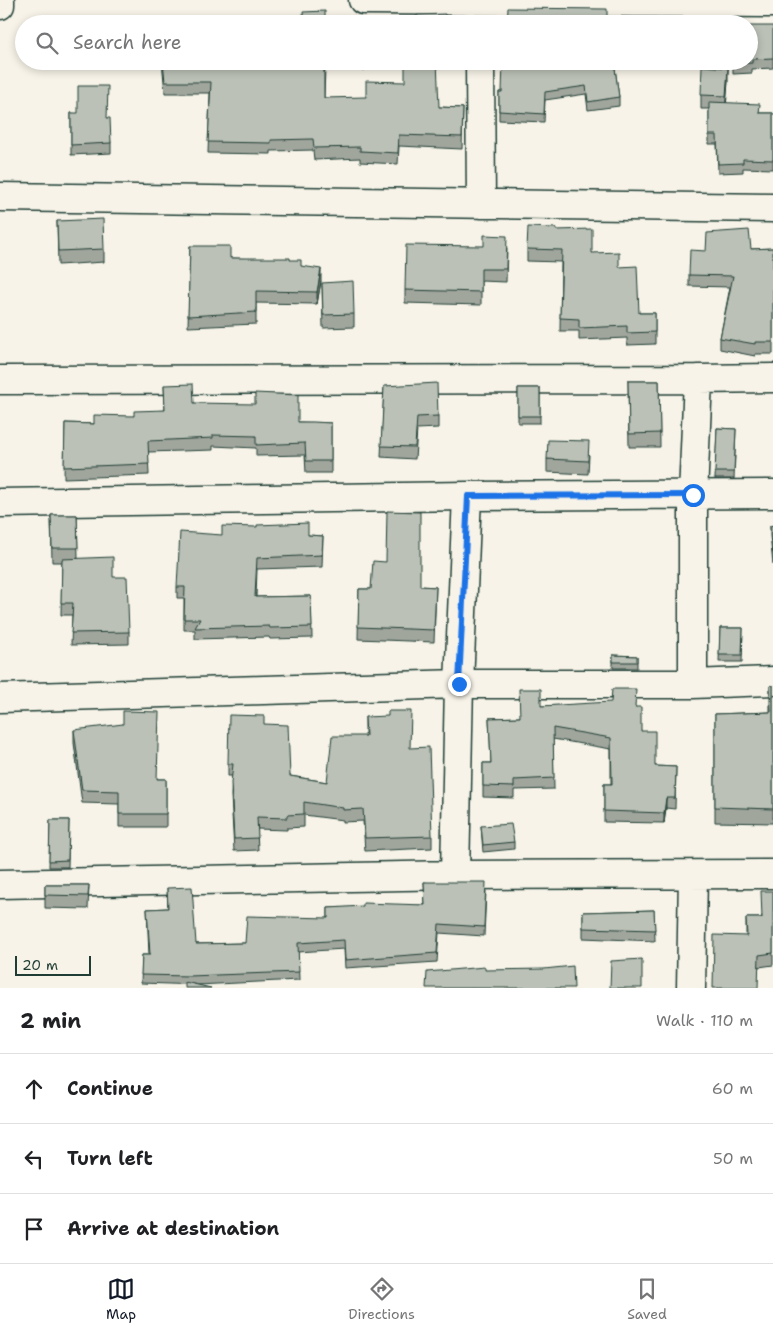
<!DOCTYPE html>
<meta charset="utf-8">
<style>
:root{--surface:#fff;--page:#f6f6f6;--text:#202124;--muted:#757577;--line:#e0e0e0;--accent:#111827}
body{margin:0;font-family:"Shantell Sans",sans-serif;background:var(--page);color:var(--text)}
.scale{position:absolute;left:15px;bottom:12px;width:76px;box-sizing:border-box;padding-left:5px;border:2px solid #1f3d34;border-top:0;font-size:14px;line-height:18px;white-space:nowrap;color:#1f3d34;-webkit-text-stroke:4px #f7f3e8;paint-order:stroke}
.stop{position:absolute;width:15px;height:15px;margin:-11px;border:4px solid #1a73e8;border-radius:50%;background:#fff}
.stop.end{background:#1a73e8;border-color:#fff;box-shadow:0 1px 5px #0008}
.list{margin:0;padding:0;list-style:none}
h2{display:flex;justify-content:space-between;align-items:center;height:65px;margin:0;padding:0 20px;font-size:21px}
h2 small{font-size:16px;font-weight:400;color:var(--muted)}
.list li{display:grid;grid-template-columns:32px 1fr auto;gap:15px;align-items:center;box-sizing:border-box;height:70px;padding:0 20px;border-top:1px solid var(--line)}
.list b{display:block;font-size:19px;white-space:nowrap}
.list em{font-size:16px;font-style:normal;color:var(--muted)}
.icon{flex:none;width:28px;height:28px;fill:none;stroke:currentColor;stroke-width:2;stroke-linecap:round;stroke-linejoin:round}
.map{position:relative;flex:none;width:773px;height:988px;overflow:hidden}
.search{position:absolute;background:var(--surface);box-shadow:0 2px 8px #0003;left:15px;right:15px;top:15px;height:55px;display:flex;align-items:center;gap:12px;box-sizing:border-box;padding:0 18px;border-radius:28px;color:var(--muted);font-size:19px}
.sheet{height:275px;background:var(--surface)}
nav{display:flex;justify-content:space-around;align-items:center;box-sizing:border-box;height:70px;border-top:1px solid var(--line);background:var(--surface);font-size:14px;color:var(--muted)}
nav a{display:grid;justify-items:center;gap:2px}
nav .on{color:var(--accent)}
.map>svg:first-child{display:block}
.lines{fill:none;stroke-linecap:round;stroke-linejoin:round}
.minor-casing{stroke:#1f3d34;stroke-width:31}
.minor{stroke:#f7f3e8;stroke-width:28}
.wall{fill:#a1a69d;stroke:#1f3d34}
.shaded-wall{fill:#83877f;stroke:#1f3d34}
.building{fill:#bbc1b6;stroke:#1f3d34}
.route{stroke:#1a73e8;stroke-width:6}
</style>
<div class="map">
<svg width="773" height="988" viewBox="0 0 773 988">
<rect width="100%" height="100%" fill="#f7f3e8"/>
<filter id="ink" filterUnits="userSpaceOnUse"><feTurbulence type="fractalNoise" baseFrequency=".02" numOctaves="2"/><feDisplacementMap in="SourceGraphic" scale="10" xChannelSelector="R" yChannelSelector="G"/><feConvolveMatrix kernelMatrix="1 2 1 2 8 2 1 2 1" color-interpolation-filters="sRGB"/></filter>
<g filter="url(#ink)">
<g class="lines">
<defs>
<path id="minor" d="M363 0 773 3
M0 5V0
M480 61 481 204
M0 197 773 208
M0 380 698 379 773 378
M0 503 467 496 773 494
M693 684V495L698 379
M0 698 459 684H693L773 681
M455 875 459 684 467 496
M0 884 455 875 773 874
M691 988 693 875"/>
</defs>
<!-- minor casing -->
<use href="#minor" class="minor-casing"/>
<!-- minor -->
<use href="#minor" class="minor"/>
</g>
<!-- wall -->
<path class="wall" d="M773 26V68L752 69V73L733 74V61Z
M162 61H366L365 70 325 68 324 98 439 107 463 108 462 149 399 146 398 164 360 162V158L314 160 313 150 271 151V154L208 153 210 93H165Z
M614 61 619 97V106L588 110 586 94 545 100 544 122 499 120V92H502Z
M728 81 726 103 760 113H773V169L743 168V172L718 173 717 144H709V109H701V95Z
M71 113 107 118 111 143V153L71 155Z
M57 221 104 249V262L58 265Z
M556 230 592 253 619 267 639 313H655V344L627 345V338L579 340V331H560L561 262 527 261V249Z
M190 246 230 258 290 260 301 266 321 281 317 304 256 303V324L188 327Z
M507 248 506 282 481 281V305L405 303V290Z
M773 248V354H755V356L720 349V338L730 287 689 286V275L706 251Z
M322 283 354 314V327L323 328Z
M628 381H659L660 447H629Z
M164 385 194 403 298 422 331 423V473H306L305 455 256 456V448L213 446V450L148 452 149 475 64 478 65 423 94 424 165 410Z
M384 386 438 416V428L417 429 415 459 381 457Z
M518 388H540V423H518Z
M717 428 736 429 734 479H715Z
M589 455 588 474 547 472V459Z
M51 515H77L78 559 113 577 129 632V644L71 645 72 615H61L62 562H52Z
M773 525V564L770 536V526Z
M308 535 323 536 322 567 257 569 256 597 311 596 312 638 270 639 269 637 195 639V630H184V598H177V587Z
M420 586 436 587 434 642 358 639 359 589H371Z
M720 628H743L742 662H719Z
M613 655 637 656V668H613Z
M773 685V823L715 822V714L770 712V686Z
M541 706 636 707 641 731 655 766 676 767 675 809 666 808 664 823 604 822V784H611V749L553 739 554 789 514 790V798L483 797V763H491L489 718 520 717Z
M365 717 410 748 432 836V848L365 851 363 821 343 822V820L304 815V827L287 828V830L257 829 258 850 234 851 231 795 232 776H228V764L264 724 290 776 327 782 365 736Z
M74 730 157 779H166V827H119V804L82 803 74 743Z
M50 820H69L68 867H49Z
M481 826 514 842V849L483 852Z
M424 882 486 891 484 936 439 933 437 962 345 968 344 949 298 952 299 980 197 985 141 983 142 955H149L147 909 168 908 167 888 196 944 245 943 328 918V908L425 905Z
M45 885H89L88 909 45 908Z
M773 891V965L759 967 746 936V918H761Z
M654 910 655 941 583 938V912Z"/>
<!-- shaded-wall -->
<path class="shaded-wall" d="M728 68V81L726 109V96Z
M321 269V281L317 304V292Z
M666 798V808L664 823V813Z"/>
<!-- building -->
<path class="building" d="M508 8 607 9V24H507Z
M325 11V18L367 20V24H304L303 12Z
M445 14V24H417V15Z
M749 26H773V58L752 59V63L733 64V61H749Z
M163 61H324V98L366 97V81L405 82V61H437L439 107 463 108 462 137 399 135 398 153 360 151V147L314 148 313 139 271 140V143L208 142 211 82H165Z
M503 61H614L619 97 588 102 586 86 545 92 544 114 499 111V92H502Z
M702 66 728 68 726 96 701 95Z
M78 86H108L107 118H110L111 143 71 145V113H78Z
M709 102 760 104 759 113H773V160L743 159V163L718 164 717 135H709Z
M103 219 104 249 58 251 57 221Z
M528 227 556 228V230L592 229V253L619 252V267L637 266 639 313H655V332L627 333V326L579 328V319L560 318 562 250 527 249Z
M749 230 751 249 773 248V342H755V344L720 338 733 276 689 275 690 250 706 251 707 233Z
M484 235 507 236 506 269H481V292L405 290 406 245 484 246Z
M190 246H230V258H290V260H301V266L321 269 317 292 256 291V312L188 316Z
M353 281 354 314 323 315 322 283Z
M628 381H659L660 433 629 434Z
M437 383 438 416 417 417 415 447 381 446 384 386Z
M193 384 194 403 255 404V393L298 395V422H314L331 423V461H306L305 443 256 445V436L213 435V438L148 441 149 464 64 467 65 423 94 424V415L134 416V411L165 410 164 385Z
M518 388H540V416H518Z
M717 428 736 429 734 472H715Z
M548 440 589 441 588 461 547 459Z
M387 511 420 512V586L436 587 434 630 358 627 359 589H371L373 561 386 562Z
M51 515H77L78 548H52Z
M308 523V535L323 536 322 555 257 558 255 597 311 596 312 627 270 628 269 626 195 628 200 619H184L185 587H177L180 532 222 535V526L257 527V525Z
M773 525V553L770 526Z
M113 557V577H127L129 632 71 633 73 603H61L62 559Z
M720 628H743L742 655H719Z
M613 655 637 656V662H613Z
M773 685V809L715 807V714L771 712 770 686Z
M519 689H541V706L611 702 612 689H636L635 707H641V731H655V766L676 767 675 798H666L664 813 604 811V784H612L611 738 553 728 554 778 514 780V787L483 786V763H491L489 718 520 717Z
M123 711 159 712 157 779H166V814H119V791L82 790 74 730 123 724Z
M388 711H411L410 748 429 747 432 836 365 838 363 809 343 810V808L304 802V814L287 815V818L257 817 258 838 234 839 231 783 233 764H228L229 715 264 716V724L288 725 290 776 327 782 332 736H366L365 717 388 716Z
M50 820H69L68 860 49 861Z
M511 824 514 842 483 845 481 826Z
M424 882H486L484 927 439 924 437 953 345 960 344 940 298 943 299 972 189 976 141 975 142 955H150L147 909 168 908 167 888 192 887 196 944 245 943 247 916 328 918V908L363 906V903L425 905Z
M45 885H89L88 896 45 895Z
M761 891H773V953L759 955 758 988H713L714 935 747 936 746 918H762Z
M654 910 655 930 583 928V912Z
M642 959V988H610L611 961Z
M573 966 574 988H426L427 972 485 967V970L544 969Z
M185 982 211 988H185Z"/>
</g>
<g class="lines" filter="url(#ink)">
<!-- route -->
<path class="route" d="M459 684 468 496 693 495"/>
</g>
</svg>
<div class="scale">20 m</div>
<div class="stop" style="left:693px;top:495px"></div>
<div class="stop end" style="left:459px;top:684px"></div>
<div class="search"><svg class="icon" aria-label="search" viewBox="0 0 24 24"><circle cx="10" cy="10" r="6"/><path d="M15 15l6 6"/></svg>Search here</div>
</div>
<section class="sheet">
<h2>2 min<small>Walk · 110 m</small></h2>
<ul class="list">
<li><svg class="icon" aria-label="ahead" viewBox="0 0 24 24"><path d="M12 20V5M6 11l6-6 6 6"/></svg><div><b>Continue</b></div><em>60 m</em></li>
<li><svg class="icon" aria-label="left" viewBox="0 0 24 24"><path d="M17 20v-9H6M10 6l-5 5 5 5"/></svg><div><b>Turn left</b></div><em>50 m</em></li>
<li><svg class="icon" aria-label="arrive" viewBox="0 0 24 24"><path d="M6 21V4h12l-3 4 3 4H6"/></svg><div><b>Arrive at destination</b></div></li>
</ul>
</section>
<nav>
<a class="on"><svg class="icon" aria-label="map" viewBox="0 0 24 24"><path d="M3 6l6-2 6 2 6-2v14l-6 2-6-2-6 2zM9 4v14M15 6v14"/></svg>Map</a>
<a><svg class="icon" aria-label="directions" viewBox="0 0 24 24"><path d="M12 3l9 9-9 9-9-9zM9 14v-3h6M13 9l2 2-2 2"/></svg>Directions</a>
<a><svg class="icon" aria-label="saved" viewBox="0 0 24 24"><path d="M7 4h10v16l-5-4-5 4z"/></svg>Saved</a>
</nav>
